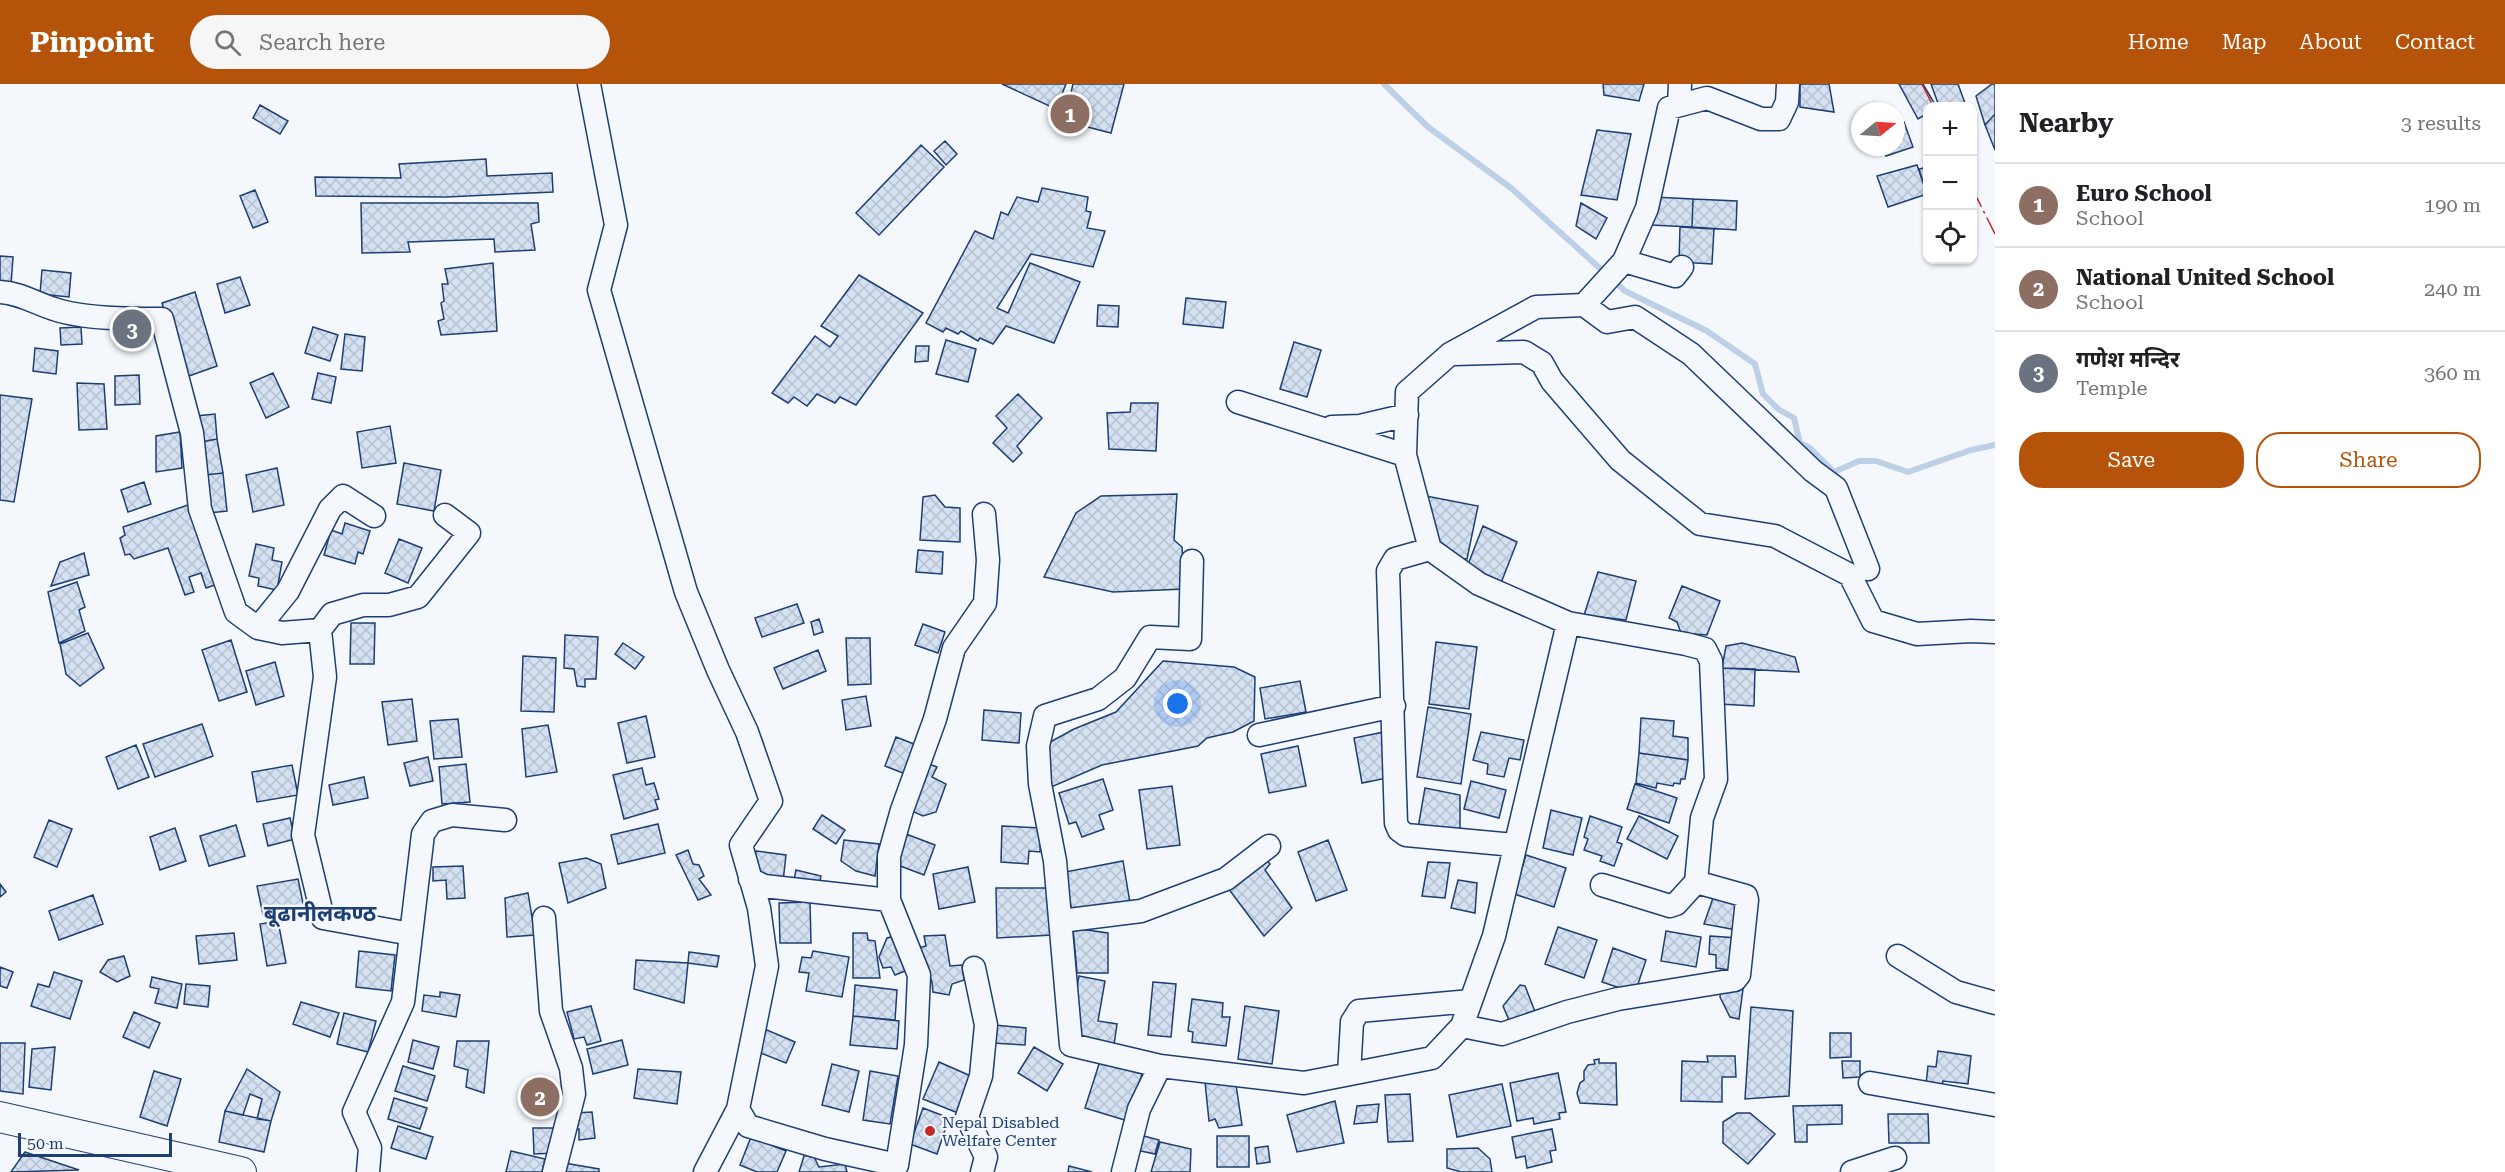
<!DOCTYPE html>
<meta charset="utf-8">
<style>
:root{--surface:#fff;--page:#f6f6f6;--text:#202124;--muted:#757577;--line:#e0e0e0;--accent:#b45309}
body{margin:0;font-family:"Roboto Serif","Noto Sans Devanagari",serif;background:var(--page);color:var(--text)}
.controls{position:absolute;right:18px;top:18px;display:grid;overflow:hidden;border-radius:12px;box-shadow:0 2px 4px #0004}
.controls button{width:54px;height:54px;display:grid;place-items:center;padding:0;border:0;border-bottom:2px solid var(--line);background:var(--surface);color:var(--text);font:30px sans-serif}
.compass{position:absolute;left:1851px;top:18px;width:54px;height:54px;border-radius:50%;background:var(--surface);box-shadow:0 2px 4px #0004;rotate:72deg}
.scale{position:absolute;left:18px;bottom:15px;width:154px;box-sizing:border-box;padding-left:6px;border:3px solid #1d3f73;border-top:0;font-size:16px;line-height:21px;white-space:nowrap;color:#1d3f73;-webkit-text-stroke:4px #f4f7fb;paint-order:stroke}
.you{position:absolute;left:1178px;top:620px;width:21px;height:21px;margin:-15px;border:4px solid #fff;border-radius:50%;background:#1a73e8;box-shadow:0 0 0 9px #1a73e833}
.badge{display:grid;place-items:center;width:39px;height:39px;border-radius:50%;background:var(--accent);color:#fff;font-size:20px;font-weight:700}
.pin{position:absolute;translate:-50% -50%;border:3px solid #fff;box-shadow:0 2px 6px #0006}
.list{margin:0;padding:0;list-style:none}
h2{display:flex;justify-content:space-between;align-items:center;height:78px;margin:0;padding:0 24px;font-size:26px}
h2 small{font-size:20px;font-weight:400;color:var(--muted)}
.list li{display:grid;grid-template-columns:39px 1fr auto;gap:18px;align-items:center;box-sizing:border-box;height:84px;padding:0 24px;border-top:2px solid var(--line)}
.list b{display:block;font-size:22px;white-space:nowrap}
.list p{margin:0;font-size:20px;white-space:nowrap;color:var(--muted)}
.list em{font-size:20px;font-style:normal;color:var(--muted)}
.actions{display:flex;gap:12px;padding:18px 24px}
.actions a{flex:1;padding:14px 0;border:2px solid var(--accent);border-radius:24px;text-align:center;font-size:21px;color:var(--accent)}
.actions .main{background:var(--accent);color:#fff}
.icon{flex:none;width:33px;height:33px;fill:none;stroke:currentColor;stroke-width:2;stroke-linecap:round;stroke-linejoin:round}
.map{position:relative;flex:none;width:1995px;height:1088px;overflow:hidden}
header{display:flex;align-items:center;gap:36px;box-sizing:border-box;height:84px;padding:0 30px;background:var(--accent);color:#fff}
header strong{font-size:28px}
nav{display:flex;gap:33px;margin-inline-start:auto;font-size:21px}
.search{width:420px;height:54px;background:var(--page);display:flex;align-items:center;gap:15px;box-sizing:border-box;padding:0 21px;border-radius:33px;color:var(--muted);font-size:22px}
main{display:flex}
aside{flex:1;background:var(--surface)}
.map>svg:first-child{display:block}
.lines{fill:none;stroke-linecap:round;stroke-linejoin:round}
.stream{stroke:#bed0e5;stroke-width:6}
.building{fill:url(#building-cross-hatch);stroke:#1d3f73;stroke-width:1.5}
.minor-casing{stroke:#1d3f73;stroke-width:25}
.major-casing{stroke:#1d3f73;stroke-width:32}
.minor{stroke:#f4f7fb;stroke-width:22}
.major{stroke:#f4f7fb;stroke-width:30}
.power{stroke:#c62828;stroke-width:1.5;stroke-dasharray:21 4.5 3 4.5;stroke-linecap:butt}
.poi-dot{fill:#c62828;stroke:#f4f7fb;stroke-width:2}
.labels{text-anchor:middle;stroke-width:4.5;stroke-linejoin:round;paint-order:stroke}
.poi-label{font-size:16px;fill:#1d3f73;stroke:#f4f7fb;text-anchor:start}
.district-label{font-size:22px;font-weight:bold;fill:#1d3f73;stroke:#f4f7fb}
</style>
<header>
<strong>Pinpoint</strong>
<div class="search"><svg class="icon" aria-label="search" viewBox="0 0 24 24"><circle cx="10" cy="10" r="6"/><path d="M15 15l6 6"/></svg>Search here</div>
<nav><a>Home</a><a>Map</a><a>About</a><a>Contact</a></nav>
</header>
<main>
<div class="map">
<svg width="1995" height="1088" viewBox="0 0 1995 1088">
<defs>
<pattern id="building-cross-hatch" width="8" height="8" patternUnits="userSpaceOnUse" patternTransform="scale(1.5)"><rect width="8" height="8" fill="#d5e0f0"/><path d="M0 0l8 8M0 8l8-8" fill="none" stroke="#b6c1d1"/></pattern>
</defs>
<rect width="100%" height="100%" fill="#f4f7fb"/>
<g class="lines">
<!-- stream -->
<path class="stream" d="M1384 0 1428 43 1511 104 1625 207 1707 247 1755 280 1763 310 1778 325 1794 334 1800 359 1810 364 1834 388 1859 377H1876L1908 388 1971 366 1995 361"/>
</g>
<!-- building -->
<path class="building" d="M1002 0H1066L1056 25Z
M1073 0H1124L1111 49 1064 37Z
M1603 0H1644L1639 17 1604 11Z
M1800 0H1829L1834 28 1800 23Z
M1899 0H1923L1936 22H1928V29L1918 35Z
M1931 0H1958L1966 22H1939Z
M1992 0H1995V30L1985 41 1976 12Z
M260 21 288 37 280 50 253 34Z
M1995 30V66L1985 41Z
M1904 38 1913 63 1886 72 1883 63H1896V41Z
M1597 46 1631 50 1617 116 1581 111Z
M945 57 957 70 946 81 934 67Z
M921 61 944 83 879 151 856 129Z
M486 75 487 92 552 89 553 108 446 113 316 112 315 93 401 94 399 80Z
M1917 81 1927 110 1888 123 1877 92Z
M1928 83V103L1925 104 1919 85Z
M1042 104 1088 113 1086 127 1091 128 1087 144 1105 147 1093 183 1031 170 997 224 1008 229 1030 179 1080 198 1054 259 1006 242 993 260 980 254 978 257 961 247 958 250 946 244 943 248 926 239 975 147 993 155 1001 128 1008 131 1017 113 1038 118Z
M255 106 268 138 253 144 240 112Z
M1652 113 1693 115 1692 143 1651 141Z
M1693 115 1737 117 1736 146 1692 143Z
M361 119H538L539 138 531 140 535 166 495 168 494 155 408 158 410 168 362 169Z
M1581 119 1607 134 1596 155 1576 142Z
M1680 143 1714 145 1712 180 1679 178Z
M0 172 13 173 11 201 0 200Z
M493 179 497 247 441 251 438 237 444 235 441 219 444 217 442 200H448L445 185Z
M42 186 71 189 69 213 40 210Z
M859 191 923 229 856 321 840 313 835 319 817 310 807 322 794 313 788 319 772 309 815 252 830 263 838 252 821 242Z
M240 193 250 221 225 229 217 200Z
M195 208 217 282 189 292 183 272 178 275 162 219Z
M1186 214 1226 218 1223 244 1183 240Z
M1098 221 1119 222 1118 243 1097 242Z
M81 243 82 260 61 261 60 244Z
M313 243 338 251 330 277 305 269Z
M345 250 365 253 362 287 341 285Z
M946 256 976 265 968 298 936 290Z
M1294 258 1321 266 1307 313 1280 305Z
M916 262H929L928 277 915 278Z
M35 264 58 267 56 290 33 287Z
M273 289 289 323 266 334 250 299Z
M318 289 336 293 331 319 312 315Z
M139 291 140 320 115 321V292Z
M77 299 104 300 107 345 79 346Z
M1018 310 1042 334 1017 362 1022 369 1013 378 993 359 1007 344 996 332Z
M0 311 32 315 14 418 0 416Z
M1131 319H1158L1156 367 1109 365 1107 329 1130 328Z
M215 330 217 355 196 359V332Z
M390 342 396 379 362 384 357 348Z
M180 348 182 384 156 388V352Z
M217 355 223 389 205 391 196 359Z
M404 379 441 386 434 427 397 420Z
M277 384 284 421 253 428 246 391Z
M223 389 227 427 209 429 205 391Z
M144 398 151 420 128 428 121 406Z
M1177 410 1174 456 1182 463 1184 505 1113 508 1044 493 1076 429 1101 412Z
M935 411 945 423 960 424V458L920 456 923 413Z
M1426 412 1478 422 1467 475 1443 473Z
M191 420 218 500 206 504 201 489 189 493 194 508 185 511 168 464 134 475 130 470 125 471 120 454 125 451 123 443Z
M345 439 370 447 363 470 358 468 355 480 324 471 331 446 342 450Z
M1483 442 1517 458 1501 499 1467 483Z
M399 455 422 464 408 499 385 489Z
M256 460 274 464 272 476 282 478 277 506 258 502 259 494 249 492Z
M918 466 943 468 942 490 916 488Z
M84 469 89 491 51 502 60 478Z
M1598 488 1636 497 1626 536 1584 531Z
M77 498 85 523 79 526 85 547 59 559 48 508Z
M1682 502 1720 517 1707 551 1681 549 1677 538 1669 534Z
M797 520 804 539 762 553 755 534Z
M819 535 823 548 814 551 811 538Z
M351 539H375L374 580H350Z
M923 540 945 548 938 569 915 561Z
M88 549 104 584 80 602 66 590 60 560Z
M565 551 598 553 596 595H585V603L577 602 574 585 564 584Z
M846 554H870L871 600 848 601Z
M231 556 247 608 219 617 202 566Z
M1436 558 1477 563 1469 625 1429 620Z
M623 559 644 573 635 585 615 570Z
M1742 559 1795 573 1799 588 1722 584 1726 562Z
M818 566 826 587 783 605 774 584Z
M523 572 556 574 554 628 521 627Z
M1163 577 1234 583 1255 593 1254 637 1233 648 1207 654 1198 662 1102 681 1049 704 1043 662 1074 645 1116 628Z
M275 578 284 612 256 621 246 587Z
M1722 584 1755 585 1754 622 1720 620Z
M1300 597 1306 628 1265 635 1260 604Z
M866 612 871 642 846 646 842 616Z
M412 615 417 657 388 661 382 618Z
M1428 623 1471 630 1461 700 1417 693Z
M984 626 1021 629 1019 659 982 656Z
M646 632 655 673 627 679 618 639Z
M1641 634 1674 637 1673 652 1688 654V676L1639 669Z
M458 635 462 673 434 675 430 637Z
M202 640 213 672 155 693 143 660Z
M548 641 557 688 526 693 522 645Z
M1384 648 1392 693 1362 699 1354 654Z
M1481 648 1524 656 1520 676 1509 674 1504 693 1487 690 1488 680 1473 676Z
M896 653 919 662 908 691 885 682Z
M136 661 149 693 118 705 106 673Z
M1298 662 1306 702 1269 709 1261 670Z
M1639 669 1688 676 1685 695H1681L1680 700 1674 699 1673 702 1657 699 1656 704 1636 699Z
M428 673 433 697 410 702 404 679Z
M466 680 470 718 442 720 439 683Z
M929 680 937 683 932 693 946 700 936 728 923 732 907 725Z
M292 681 298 711 257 718 252 688Z
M642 684 646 701 654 699 659 715 655 716 658 725 624 735 613 691Z
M364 693 368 714 333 721 329 701Z
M1103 695 1113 726 1099 731 1104 745 1082 753 1076 738 1069 740 1059 709Z
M1471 697 1506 706 1499 734 1464 725Z
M1635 700 1677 714 1669 739 1627 725Z
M1172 702 1180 761 1147 765 1139 706Z
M1425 704 1460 711V747L1418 744Z
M1551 726 1582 734 1573 771 1543 764Z
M822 731 845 746 836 760 813 745Z
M1590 732 1622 743 1617 758 1622 760 1614 782 1600 777 1602 772 1584 766 1588 755 1584 753Z
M1639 732 1678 752 1667 775 1627 755Z
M290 734 295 755 268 762 263 740Z
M49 736 72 745 57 783 34 773Z
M658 740 665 769 618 780 611 751Z
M236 741 245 772 209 782 200 752Z
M1002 742 1041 744 1040 768 1029 767 1028 780 1001 778Z
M175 744 186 777 160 786 150 753Z
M906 750 935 761 924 791 895 780Z
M844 756 879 760 875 792 856 787 841 777Z
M1328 756 1347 806 1316 817 1298 768Z
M688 766 693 780 699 781 704 792 699 795 711 811 698 816 676 771Z
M756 767 786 771 783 798 752 794Z
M1262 770 1270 780 1265 786 1292 824 1264 852 1228 804Z
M1526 771 1566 784 1554 823 1514 810Z
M586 774 601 780 606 804 568 819 559 779Z
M1123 777 1130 819 1072 829 1065 788Z
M1428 778 1450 779 1445 814 1422 812Z
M463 782 465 814 447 815 446 796 433 797V783Z
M968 783 975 818 939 825 933 790Z
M796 786 821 792 818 806 793 801Z
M298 795 304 824 263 831 257 802Z
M1458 796 1477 799 1475 829 1451 824Z
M0 800 6 808 0 813Z
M996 804H1046L1052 851 997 854Z
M528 809 535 851 507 853 505 814Z
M93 811 103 840 59 856 49 827Z
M1713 814 1741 817 1737 846 1704 840Z
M810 818 811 859H780L779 819Z
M278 837 286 879 267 882 260 840Z
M1558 843 1597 856 1584 894 1545 880Z
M1073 844 1108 849V889H1077Z
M1666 847 1701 853 1696 883 1661 877Z
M234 849 237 876 199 880 196 852Z
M853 849H867L868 856 875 857 880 894H853Z
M899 851 910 885 895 891 891 883 883 884 879 873 887 854Z
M945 851 950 882 962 881 964 896 952 900 949 911 933 908 932 898 918 864 926 862 924 852Z
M1710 852 1738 854 1736 887 1716 884V871L1709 870Z
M1613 864 1646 876 1635 909 1602 898Z
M359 867 395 871 391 907 356 903Z
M813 867 849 873 842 913 806 907 809 889 799 888 802 873 811 874Z
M689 868 719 872 717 883 688 879Z
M124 872 130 892 117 898 100 888 108 876Z
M636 876 688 879 684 919 634 905Z
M0 883 13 888 7 904 0 902Z
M54 888 82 897 70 935 31 922 38 900 49 903Z
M1079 892 1105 897 1098 937 1117 940 1114 961 1075 954V913Z
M152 893 182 900 177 924 155 919 159 905 150 903Z
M1153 898 1176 900 1171 953 1148 951Z
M186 900 210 902 208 923 184 920Z
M855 901 897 906 895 936 853 932Z
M1520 901 1525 902 1536 930 1511 941 1503 922Z
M1721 903 1743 905 1739 935 1730 933 1720 913Z
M440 908 460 911 456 933 422 927 424 911 440 913Z
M1192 915 1223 919 1222 933H1230L1226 962 1192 958 1193 948 1188 947Z
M301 918 339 929 330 953 293 940Z
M591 922 601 957 587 961 584 953 574 955 567 928Z
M1245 922 1279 927 1272 980 1238 975Z
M1751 923 1793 927 1789 1012 1745 1015Z
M134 928 160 939 149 964 123 953Z
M344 929 376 937 368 968 337 960Z
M853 932 899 937 897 965 850 961Z
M994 941 1026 944 1025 961 992 959Z
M762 944 795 958 786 979 753 966Z
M1830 949H1851V973L1830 974Z
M413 956 439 963 433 985 408 978Z
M622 956 628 981 593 990 587 965Z
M457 957H489L484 1009 466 1003 468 986 454 982Z
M0 959H25L23 1010 0 1007Z
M55 963 51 1006 29 1003 32 965Z
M1034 963 1063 980 1047 1007 1018 989Z
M1938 967 1971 972 1968 1000 1943 997 1942 1002 1926 1000 1928 982 1936 983Z
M1707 972H1735L1736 993H1722V1018L1681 1017 1682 977 1708 978Z
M1599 975V979H1616L1617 1021 1580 1019 1577 1009 1580 999 1584 996V987L1588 981 1595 980 1594 976Z
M1100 977 1142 990 1128 1037 1085 1024Z
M1842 977H1860V993L1843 994Z
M939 978 973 993 958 1029 923 1015Z
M832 980 859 987 849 1028 822 1021Z
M403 982 435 992 427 1017 395 1007Z
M247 985 280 1008 271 1037 257 1035 262 1015 250 1010 243 1031 225 1027Z
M638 985 681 988 677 1020 634 1014Z
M154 987 181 995 167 1042 140 1033Z
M870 987 898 992 890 1040 863 1036Z
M1558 989 1566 1028 1559 1029 1560 1035 1534 1040 1533 1034 1517 1037 1510 999Z
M1205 998 1236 1001 1242 1041 1219 1044 1215 1035 1209 1037Z
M1502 1000 1511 1042 1457 1053 1449 1011Z
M1410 1010 1413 1057 1388 1058 1385 1011Z
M394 1014 427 1024 420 1045 388 1035Z
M1335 1017 1344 1059 1297 1068 1287 1031Z
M1379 1020 1377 1038 1354 1040 1357 1022Z
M1842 1021V1040L1807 1041V1058H1795L1793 1022Z
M923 1024 949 1034 937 1070 910 1060Z
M225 1027 271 1037 264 1068 219 1058Z
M592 1028 595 1054 579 1056V1045H574V1029Z
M1737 1029H1750L1775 1050 1748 1080 1723 1059V1038Z
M1888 1030H1928L1929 1059H1889Z
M398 1042 433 1053 426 1075 391 1064Z
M533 1044H555L556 1069 534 1070Z
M1552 1045 1556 1066 1550 1067 1552 1078 1527 1084 1525 1072 1516 1074 1512 1053Z
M1140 1051 1159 1056 1155 1070 1136 1066Z
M1217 1052H1249V1083H1217Z
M751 1053 786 1067 777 1088H757L740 1081Z
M1160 1058 1191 1065 1190 1088H1151Z
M1268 1062 1270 1078 1257 1080 1255 1064Z
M1478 1064 1490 1075 1492 1088H1461L1447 1084V1065Z
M511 1067 545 1075 542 1088H506Z
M25 1068 79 1086 11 1088Z
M813 1071 819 1083 845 1080 847 1088H799L804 1072Z
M564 1079 599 1085V1088H563Z
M1069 1082 1092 1088H1068Z"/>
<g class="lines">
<defs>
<path id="minor" d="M589 0 616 141 599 206 686 508 718 586 747 648 771 717 741 761 759 824 767 882 738 1025 705 1088
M1679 21 1680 0
M1624 177 1675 192 1682 183
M0 208C20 209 35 219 54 225 83 235 131 235 162 235L192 349 200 425 236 528 258 544
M1584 221 1607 238 1635 233 1691 270 1813 387 1836 404 1868 485
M1454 270 1524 268 1542 279 1552 297 1620 376 1700 440 1775 452 1850 491 1873 537 1917 550 1971 547 1995 548
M1238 318 1405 371
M1332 343 1360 342 1407 331
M374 432 343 412 330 425 288 507 258 544 282 549 320 546 325 593 303 751 323 834 411 850
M1430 465 1395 475 1388 487 1396 739 1399 746 1406 751 1514 761
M1192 477 1190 555 1150 553 1125 594 1098 615 1045 632 1038 662 1040 700 1055 777 1071 961 1160 982 1304 999 1432 974 1462 942 1494 852 1568 539
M320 546 332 530 363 521H389L418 513 469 449 445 431
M1259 651 1394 622
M750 795 764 802 889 816V772L902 726 935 635 954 564 985 519 988 476 984 430
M1602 801 1670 822 1676 820 1696 798 1702 734 1716 695 1711 577 1705 565 1686 560 1568 539 1479 500 1430 465 1405 371 1407 308 1450 270 1536 223 1584 221 1624 177 1647 124 1669 24 1707 14 1761 35H1779L1787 18 1788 0
M544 834 551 927 571 984 574 1010 554 1088
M1061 837 1141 827 1226 795 1269 762
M1898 872 1956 908 1995 919
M974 884 986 941 981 992 967 1033 986 1073 982 1088
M1462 942 1502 950 1567 928 1618 915 1735 896 1739 891 1747 816 1746 812 1696 798
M1349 990 1352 938 1359 927 1471 917
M1870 999 1995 1021
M738 1025 748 1042 825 1065 897 1081 916 961 919 891 889 816
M368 1088 370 1064 354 1028 403 918 423 750 432 737 452 731 505 736
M1123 1088 1139 1025 1160 982
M1852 1088 1895 1074"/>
<path id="major" d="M0 1033 241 1088"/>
</defs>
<!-- minor casing -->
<use href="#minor" class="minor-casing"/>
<!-- major casing -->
<use href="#major" class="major-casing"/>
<!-- minor -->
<use href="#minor" class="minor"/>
<!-- major -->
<use href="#major" class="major"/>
<!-- power -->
<path class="power" d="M1922 0 1933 22
M1972 104 1995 150"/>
</g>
<!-- markers -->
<circle class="poi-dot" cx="930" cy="1047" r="6"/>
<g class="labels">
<!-- poi labels -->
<g class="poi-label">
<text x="942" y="1044">Nepal Disabled<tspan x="942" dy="18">Welfare Center</tspan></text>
</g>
<!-- district labels -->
<g class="district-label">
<text x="320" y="837">बूढानीलकण्ठ</text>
</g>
</g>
</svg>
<div class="controls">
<button>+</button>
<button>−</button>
<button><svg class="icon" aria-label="locate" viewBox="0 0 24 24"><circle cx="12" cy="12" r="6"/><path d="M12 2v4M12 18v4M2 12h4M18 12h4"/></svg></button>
</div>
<svg class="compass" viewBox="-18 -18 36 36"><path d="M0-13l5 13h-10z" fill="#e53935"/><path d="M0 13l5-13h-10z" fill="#757577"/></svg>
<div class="scale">50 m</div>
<div class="you"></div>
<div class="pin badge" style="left:1070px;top:30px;background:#8d6e63">1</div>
<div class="pin badge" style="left:540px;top:1013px;background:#8d6e63">2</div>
<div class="pin badge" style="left:132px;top:245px;background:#6b7280">3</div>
</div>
<aside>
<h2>Nearby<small>3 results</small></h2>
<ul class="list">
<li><span class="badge" style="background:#8d6e63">1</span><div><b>Euro School</b><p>School</p></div><em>190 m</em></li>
<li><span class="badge" style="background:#8d6e63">2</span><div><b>National United School</b><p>School</p></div><em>240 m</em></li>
<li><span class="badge" style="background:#6b7280">3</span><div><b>गणेश मन्दिर</b><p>Temple</p></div><em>360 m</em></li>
</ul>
<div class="actions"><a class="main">Save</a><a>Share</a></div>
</aside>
</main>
